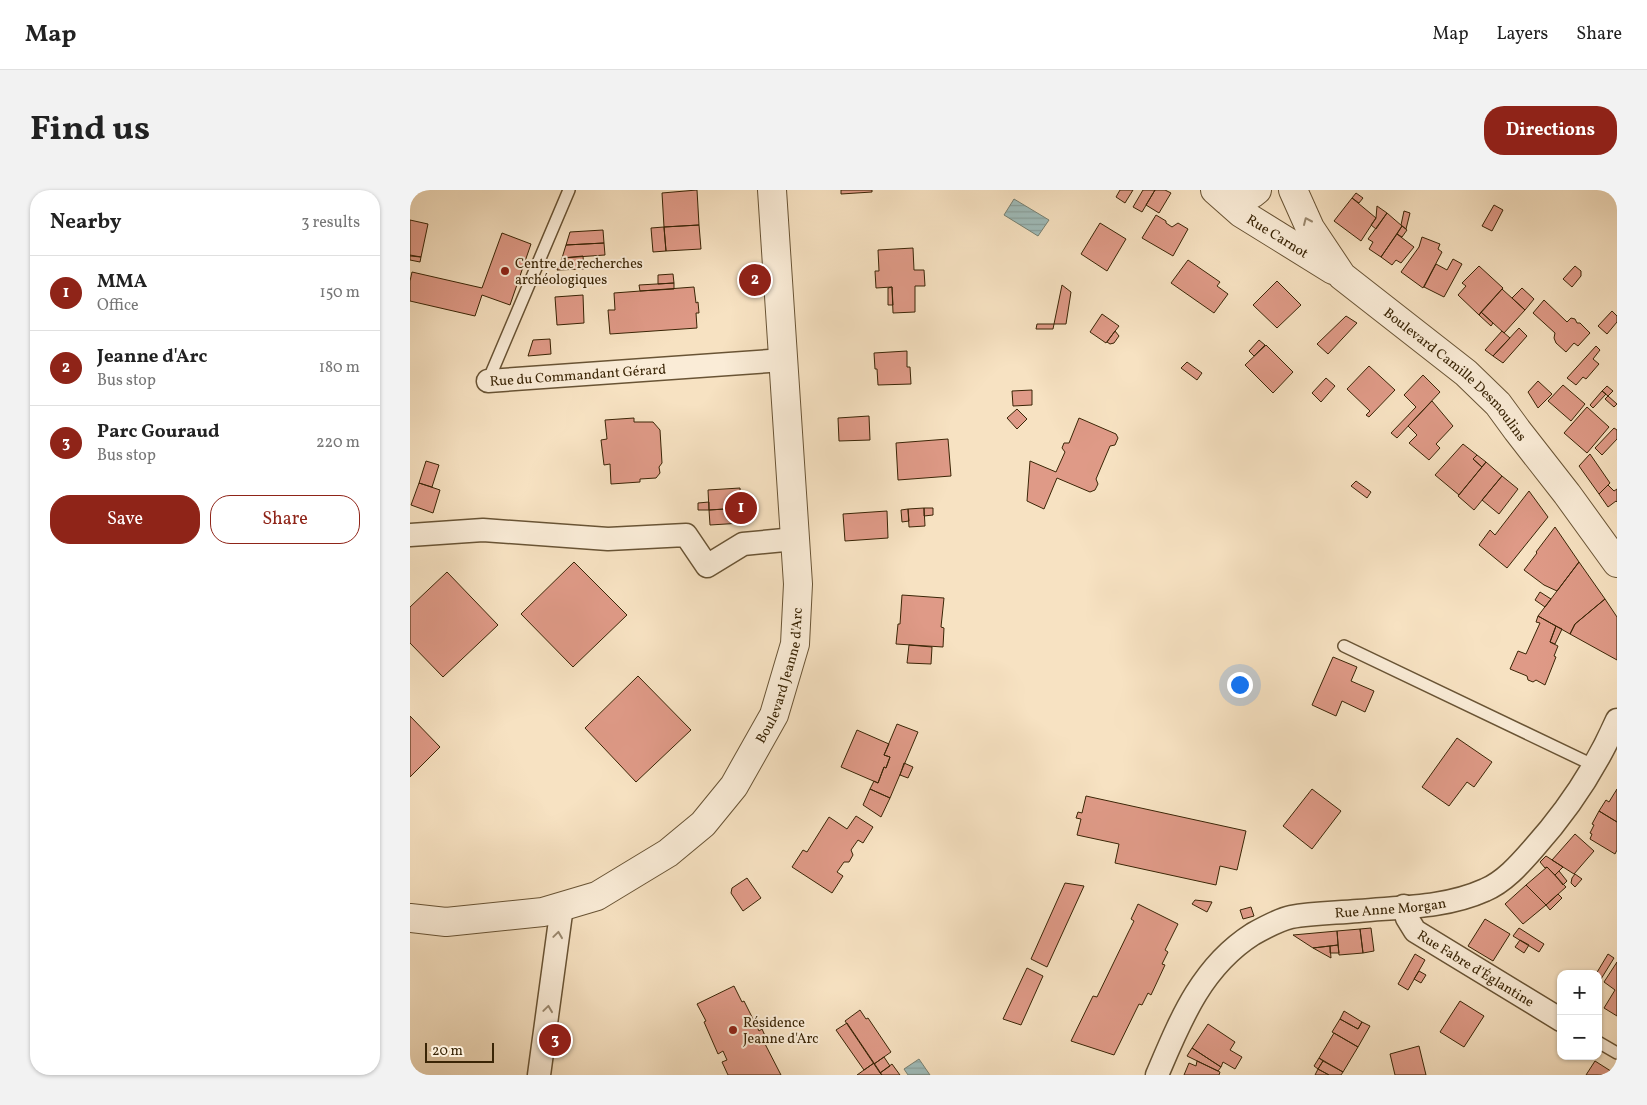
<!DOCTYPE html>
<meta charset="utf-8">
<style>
:root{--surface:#fff;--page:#f2f2f2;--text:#222;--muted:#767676;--line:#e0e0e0;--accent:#8f2418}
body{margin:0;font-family:Vollkorn,serif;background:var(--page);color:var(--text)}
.controls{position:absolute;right:15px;bottom:15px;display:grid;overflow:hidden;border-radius:10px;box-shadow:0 1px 4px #0004}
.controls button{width:45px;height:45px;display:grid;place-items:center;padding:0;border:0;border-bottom:1px solid var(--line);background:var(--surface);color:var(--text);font:25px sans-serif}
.scale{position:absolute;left:15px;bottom:12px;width:69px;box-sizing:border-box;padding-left:5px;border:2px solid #3a2506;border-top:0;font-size:14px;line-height:18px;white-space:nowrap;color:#3a2506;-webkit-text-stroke:4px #faecd7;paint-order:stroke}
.you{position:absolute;left:829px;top:494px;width:18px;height:18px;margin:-12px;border:4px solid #fff;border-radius:50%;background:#1a73e8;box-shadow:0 0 0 8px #1a73e833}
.badge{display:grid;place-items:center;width:32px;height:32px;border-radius:50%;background:var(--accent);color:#fff;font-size:16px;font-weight:700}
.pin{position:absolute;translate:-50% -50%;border:2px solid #fff;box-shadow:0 1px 5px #0006}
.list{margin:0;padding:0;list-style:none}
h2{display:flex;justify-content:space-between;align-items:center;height:65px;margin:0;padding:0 20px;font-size:21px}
h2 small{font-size:16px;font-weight:400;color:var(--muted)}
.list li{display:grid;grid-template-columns:32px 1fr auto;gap:15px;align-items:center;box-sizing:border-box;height:75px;padding:0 20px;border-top:1px solid var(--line)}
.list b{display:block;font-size:19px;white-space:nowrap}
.list p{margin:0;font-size:16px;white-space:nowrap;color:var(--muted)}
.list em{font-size:16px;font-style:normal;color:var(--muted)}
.actions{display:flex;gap:10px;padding:15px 20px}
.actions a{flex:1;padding:11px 0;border:1px solid var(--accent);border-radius:20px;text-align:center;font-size:18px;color:var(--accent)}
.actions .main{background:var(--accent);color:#fff}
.map{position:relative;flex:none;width:1207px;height:885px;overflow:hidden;border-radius:20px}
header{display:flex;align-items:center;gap:30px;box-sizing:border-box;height:70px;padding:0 25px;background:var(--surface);border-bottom:1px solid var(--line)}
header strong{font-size:24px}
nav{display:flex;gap:28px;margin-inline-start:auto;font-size:18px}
.intro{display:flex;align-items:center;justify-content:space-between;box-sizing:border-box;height:120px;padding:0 30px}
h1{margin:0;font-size:35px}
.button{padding:12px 22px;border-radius:20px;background:var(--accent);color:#fff;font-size:18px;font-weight:700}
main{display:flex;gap:30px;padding:0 30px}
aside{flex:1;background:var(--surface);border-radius:20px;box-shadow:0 1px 4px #0004}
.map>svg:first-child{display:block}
.water{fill:url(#water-rules);stroke:#778072}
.building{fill:#df9a87;stroke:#3a2506}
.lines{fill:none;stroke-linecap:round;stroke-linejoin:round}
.service-casing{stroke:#695435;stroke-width:14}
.minor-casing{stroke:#695435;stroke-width:25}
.tertiary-casing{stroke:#695435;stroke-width:30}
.service{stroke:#faecd7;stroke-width:11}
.minor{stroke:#faecd7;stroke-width:22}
.tertiary{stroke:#faecd7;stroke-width:28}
.oneway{stroke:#9a886e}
.poi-dot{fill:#8f2418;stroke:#faecd7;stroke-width:2}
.labels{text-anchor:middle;stroke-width:4;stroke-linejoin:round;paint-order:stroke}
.street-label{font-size:14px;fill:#3a2506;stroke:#faecd7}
.poi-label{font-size:14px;fill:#3a2506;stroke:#faecd7;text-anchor:start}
</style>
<header>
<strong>Map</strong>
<nav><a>Map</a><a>Layers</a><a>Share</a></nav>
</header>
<div class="intro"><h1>Find us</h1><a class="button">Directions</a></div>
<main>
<aside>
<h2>Nearby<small>3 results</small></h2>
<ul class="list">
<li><span class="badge">1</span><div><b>MMA</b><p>Office</p></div><em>150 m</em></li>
<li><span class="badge">2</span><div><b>Jeanne d'Arc</b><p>Bus stop</p></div><em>180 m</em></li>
<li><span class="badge">3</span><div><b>Parc Gouraud</b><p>Bus stop</p></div><em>220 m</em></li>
</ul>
<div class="actions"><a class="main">Save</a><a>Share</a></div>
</aside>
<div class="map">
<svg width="1207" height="885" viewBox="0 0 1207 885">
<defs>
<pattern id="water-rules" width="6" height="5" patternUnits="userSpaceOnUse" patternTransform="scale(1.25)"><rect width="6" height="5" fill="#9fbcba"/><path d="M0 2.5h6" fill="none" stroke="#8aa19e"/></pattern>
</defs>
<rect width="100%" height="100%" fill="#f7e2c2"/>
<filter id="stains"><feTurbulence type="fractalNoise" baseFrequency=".004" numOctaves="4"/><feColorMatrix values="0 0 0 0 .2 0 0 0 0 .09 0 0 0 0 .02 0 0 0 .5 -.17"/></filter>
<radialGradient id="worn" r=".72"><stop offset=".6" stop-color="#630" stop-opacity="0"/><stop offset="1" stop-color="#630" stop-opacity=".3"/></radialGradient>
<!-- water -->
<path class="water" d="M604 9 639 30 628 46 594 25Z
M509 869 520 885H498L494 879Z"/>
<!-- building -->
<path class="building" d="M287 0 289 35 254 37 252 3Z
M431 0H462V2L431 4Z
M710 0H723L715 13 706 7Z
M733 0H745L732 22 723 17Z
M745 0H755L761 3 749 23 736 15Z
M946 3 953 8 949 13 942 8Z
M942 8 966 28 951 51 924 31Z
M1084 15 1093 20 1082 41 1072 36Z
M967 16 977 23 966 39 961 35 966 28Z
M994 21 1000 23 996 39 991 35Z
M977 23 992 36 971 67 959 59 963 52 958 49Z
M746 25 756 31V33L762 37 768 33 778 39 763 66 732 48Z
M0 30 18 34 11 67 0 66Z
M690 33 716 49 697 81 671 64Z
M289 35 291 59 256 61 254 37Z
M992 36 997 40 992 47 987 44Z
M254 37 256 61 243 62 241 38Z
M193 40 194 53 156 55 160 42Z
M92 43 121 54 100 115 72 105 65 126 0 111V91L2 82 72 98Z
M987 44 1004 57 991 73 986 70 982 75 971 67Z
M1012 47 1030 54 1028 59 1032 62 1013 98 991 82 1009 57Z
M194 53 195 65 152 68 156 55Z
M503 58 504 80H514L515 96H505V122L483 123 482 97 466 98 465 81H469L468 60Z
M0 65 11 67 10 72 0 70Z
M173 66 174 79 147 80 152 68Z
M1043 69 1052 74 1034 107 1014 97 1026 74 1037 80Z
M778 70 810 92 807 96 818 104 804 123 761 93Z
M1069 76 1093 98 1069 125 1048 105 1056 96 1052 93Z
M1165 76 1171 81V86L1162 97 1153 89Z
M263 84 264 93 248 94V85Z
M867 91 891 115 867 138 843 115Z
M264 93V99L230 101 229 95Z
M652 95 661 102 656 134H644Z
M284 97 286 113 288 112 289 123H286L287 138 200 144 198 120H205L204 103Z
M482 97 483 115H478V98Z
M1112 98 1124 109 1115 120 1102 108Z
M1092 99 1115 120 1094 143 1071 122Z
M173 105 174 133 147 135 145 107Z
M1134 110 1157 132 1161 128 1165 129 1167 133H1170L1180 143 1168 156 1164 153 1156 162 1146 153 1144 148 1145 143 1123 123Z
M1202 121 1207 126V132L1197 144 1188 136Z
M1071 122 1083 133 1081 136 1069 125Z
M692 124 709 136 696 153 680 142Z
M936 126 947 133 918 164 907 154Z
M627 134H644L643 139H626Z
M1109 138 1117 146 1093 173 1083 166Z
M705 141 709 146 704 153 700 154 697 152Z
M1092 141 1100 148 1083 166 1075 160Z
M140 149 141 164 118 166 123 150Z
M849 150 855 155 844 166 839 161Z
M856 155 883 182 863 203 835 175Z
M1186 156 1190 160 1183 169 1189 174 1176 189 1173 187 1166 195 1157 188Z
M497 161V177H500L501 194 468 195 467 179H465L464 163Z
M777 172 792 183 787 190 771 178Z
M959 176 985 200 959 227 956 225 960 221 937 199Z
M1013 185 1030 202 987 248 981 243 1006 217 994 205Z
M916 188 925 196 911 212 902 203Z
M1128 191 1142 204 1128 218 1118 202Z
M1153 195 1175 214 1161 231 1138 211Z
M1197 196 1203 201 1198 206 1192 201Z
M622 200V215L603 216 602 201Z
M1192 201 1196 204 1183 218 1180 215Z
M1198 206 1207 214 1204 217 1195 209Z
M1022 211 1043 236 1026 254 1030 258 1019 270 999 253 1007 245 998 236Z
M1177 217 1199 237 1177 263 1154 243Z
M607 219 617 229 607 239 597 228Z
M459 226 460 250 429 251 428 228Z
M224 228V232H243L250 240 252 273 249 277 250 283 246 288 230 289V292L201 294 200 274 194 275 191 250 197 249 195 230Z
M669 228 706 244 708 248 705 255 700 256 686 289 688 294 685 300 680 302 647 288 634 319 617 311 620 271 646 282 655 262 652 258 654 253H659Z
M1204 238 1207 240V249L1192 265 1185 258Z
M538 249 541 286 488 290 486 253Z
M1053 254 1067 265 1063 269 1072 277 1049 305 1025 285Z
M1180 264 1200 293 1189 304 1169 276Z
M1067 265 1076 272 1072 277 1063 269Z
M16 271 29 275 22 297 9 293Z
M1076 272 1092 286 1064 320 1048 306Z
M1092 286 1108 299 1089 324 1072 310Z
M946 291 961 302 957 308 941 296Z
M9 293 30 300 23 323 1 315Z
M1198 295 1204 301 1207 299V312L1206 311 1198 317 1189 304Z
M330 298 331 318 299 320 298 300Z
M1119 301 1138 327 1097 378 1069 355 1080 340 1085 345Z
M299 312V320H288V313Z
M331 318 332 333 300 335 299 320Z
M514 318 515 336 499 337 498 319Z
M514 318H523V325L514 326Z
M498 319 499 331 492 332 491 320Z
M477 321 478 348 435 351 433 324Z
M1145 337 1169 372 1147 401 1134 395 1114 380 1127 363 1126 362Z
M164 372 217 425 163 477 111 424Z
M1169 372 1195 409 1165 434 1160 444 1128 426Z
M37 382 88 435 33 487 0 453V417Z
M1130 402 1141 409 1135 417 1125 410Z
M492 405 534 408 531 437 534 438 533 457 486 454 488 434H490Z
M1195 409 1207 427V470L1160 444 1165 434Z
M1128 426 1146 436 1140 452 1148 456 1144 466 1146 467 1135 495 1126 490 1123 492 1118 490 1117 486 1100 479 1108 461 1116 464 1130 433 1126 432Z
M1146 436 1152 439 1145 454 1140 452Z
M499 455 522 457 521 474 497 473Z
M923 467 947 477 941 491 964 501 955 522 932 511 926 526 902 515Z
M228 486 281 540 226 592 175 538Z
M0 526 30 557 0 587Z
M487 534 508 542 480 608 460 599 464 591 468 593 474 577 476 578 480 567 474 565Z
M447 540 479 554 474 565 480 567 476 578 474 577 468 593 431 577Z
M1047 548 1082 572 1064 597 1057 592 1039 616 1012 597Z
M494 573 503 577 498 588 490 585Z
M460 599 480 608 471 627 453 615Z
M902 599 931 621 902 659 873 636Z
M1207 599V632L1189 621 1196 610 1199 612Z
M676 606 836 641 827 680 810 676 806 695 705 673 709 654 667 645 671 629 666 628 668 622 672 623Z
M1189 621 1207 632V660L1205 664 1180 649 1182 644 1180 643 1184 635 1182 634Z
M446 626 463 637 453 653 448 650 441 660 443 665 439 672H434L427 682 433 686 422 703 382 677 393 660 397 662 419 627 437 639Z
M1165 644 1184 661 1164 684 1142 670Z
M1136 666 1153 677 1145 685 1137 677 1135 678 1130 672Z
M1137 677 1156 697 1136 715 1116 695Z
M1149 681 1157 691 1153 695 1145 685Z
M1165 684 1172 689 1165 697 1161 693 1162 688Z
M337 688 351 708 333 721 321 703 322 698Z
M655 693 674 696 637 777 621 769Z
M1116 695 1136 715 1113 734 1095 714Z
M1148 704 1152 708 1140 720 1136 715Z
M785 710 802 712 797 722 782 714Z
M728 714 768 734 755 760 758 762 752 774 755 775 741 805 738 803 732 815 729 814 704 865 661 851 683 806 687 807 718 743 724 731 721 729Z
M841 717 844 726 833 729 830 720Z
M1075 729 1100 744 1083 771 1058 756Z
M961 738 964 761 953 763 950 739Z
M1109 738 1134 754 1129 762 1103 746Z
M950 739 953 763 929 765 927 741Z
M927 741 928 755 903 758 883 745Z
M1110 750 1119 755 1114 763 1105 757Z
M928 755 929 763H920V756Z
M920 756 921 768 903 758Z
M1005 764 1015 770 998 800 988 794Z
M1198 764 1204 768 1191 789 1188 787V784H1186Z
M1207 772V826L1194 818 1205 800 1194 792Z
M617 778 633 786 611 835 593 829Z
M1009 781 1016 785 1011 793 1004 789Z
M324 796 332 812 334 811 349 841 352 839 357 850 354 852 371 885H318L312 872 317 870 313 861 308 864 294 832 296 831 287 814Z
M1050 811 1074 826 1054 857 1030 842Z
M450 820 456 829 458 828 481 862 464 874 435 831Z
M934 821 952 832 948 839 930 829Z
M930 829 948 839 952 832 960 836 948 857 922 842Z
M437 833 464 873 454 880 426 840Z
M798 834 825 852 820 860 832 867 825 879 813 872 811 877 782 858Z
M924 843 948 857 933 882 909 868Z
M1009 856 1016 885H985L980 864Z
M782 858 811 877 808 881 777 866Z
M474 867 480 876 470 883 464 874Z
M909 868 913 871 908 879 904 876Z
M787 871 810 882 809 885H774L779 873 786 876Z
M913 871 933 882 931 885H919L908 879Z
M1185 871 1207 885H1176Z
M464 873 472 885H447L454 880Z
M482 874 490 885H472L470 883Z
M908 879 919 885H905Z"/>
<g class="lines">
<defs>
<path id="service" d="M78 191 159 0
M934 456 1185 576
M1188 852 1207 863"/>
<g id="minor">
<path id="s1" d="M78 191 374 170"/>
<path d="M0 345 73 340 198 349 276 345 297 376 333 354 385 349"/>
<path id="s2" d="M994 716 997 728 1005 741 1151 830"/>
<path d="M129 885 152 716"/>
<path id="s3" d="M747 885C770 831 791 777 843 744 852 739 871 729 881 727 903 723 926 723 948 721 990 717 1035 718 1075 700 1094 692 1109 675 1123 659 1158 620 1186 578 1207 530"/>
</g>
<g id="tertiary">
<path id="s4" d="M805 0 831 23 923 80"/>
<path d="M820 0 842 4 847 0"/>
<path id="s5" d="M883 0 900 38 932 86 1056 183 1088 214 1107 240 1157 304 1207 373"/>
<path id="s6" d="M0 728 36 732 133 722 187 706 258 663 293 634 324 596 364 525 385 454 388 394 362 0"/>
</g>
</defs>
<!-- service casing -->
<use href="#service" class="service-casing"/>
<!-- minor casing -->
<use href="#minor" class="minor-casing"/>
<!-- tertiary casing -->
<use href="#tertiary" class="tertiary-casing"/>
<!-- service -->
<use href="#service" class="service"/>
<!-- minor -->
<use href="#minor" class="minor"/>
<!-- tertiary -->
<use href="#tertiary" class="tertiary"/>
</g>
<!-- one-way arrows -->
<defs><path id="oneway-chevron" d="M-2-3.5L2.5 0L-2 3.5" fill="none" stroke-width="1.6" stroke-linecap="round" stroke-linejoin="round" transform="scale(1.25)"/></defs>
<g class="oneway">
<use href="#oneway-chevron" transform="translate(897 31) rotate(-114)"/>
<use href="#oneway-chevron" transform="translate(148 745) rotate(-82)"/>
<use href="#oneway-chevron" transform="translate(138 819) rotate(-82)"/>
</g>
<!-- markers -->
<g class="poi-dot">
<circle cx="95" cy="81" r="5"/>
<circle cx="323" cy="840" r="5"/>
</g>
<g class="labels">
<!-- street labels -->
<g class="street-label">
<text dy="5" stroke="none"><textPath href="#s4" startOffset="78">Rue Carnot</textPath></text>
<text dy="5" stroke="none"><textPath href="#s1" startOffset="90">Rue du Commandant Gérard</textPath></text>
<text dy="5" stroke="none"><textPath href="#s5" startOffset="250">Boulevard Camille Desmoulins</textPath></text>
<text dy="5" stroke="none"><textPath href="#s6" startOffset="489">Boulevard Jeanne d'Arc</textPath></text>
<text dy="5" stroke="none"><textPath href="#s3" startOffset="315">Rue Anne Morgan</textPath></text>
<text dy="5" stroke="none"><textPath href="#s2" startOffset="99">Rue Fabre d'Églantine</textPath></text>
</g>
<!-- poi labels -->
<g class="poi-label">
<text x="105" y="78">Centre de recherches<tspan x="105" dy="16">archéologiques</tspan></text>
<text x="333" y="837">Résidence<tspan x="333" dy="16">Jeanne d'Arc</tspan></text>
</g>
</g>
<rect width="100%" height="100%" filter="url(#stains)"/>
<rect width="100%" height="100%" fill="url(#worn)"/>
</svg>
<div class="controls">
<button>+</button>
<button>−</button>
</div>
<div class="scale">20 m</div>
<div class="you"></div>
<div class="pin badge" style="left:331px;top:318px">1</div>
<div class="pin badge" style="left:345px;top:90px">2</div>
<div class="pin badge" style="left:145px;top:850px">3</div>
</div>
</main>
